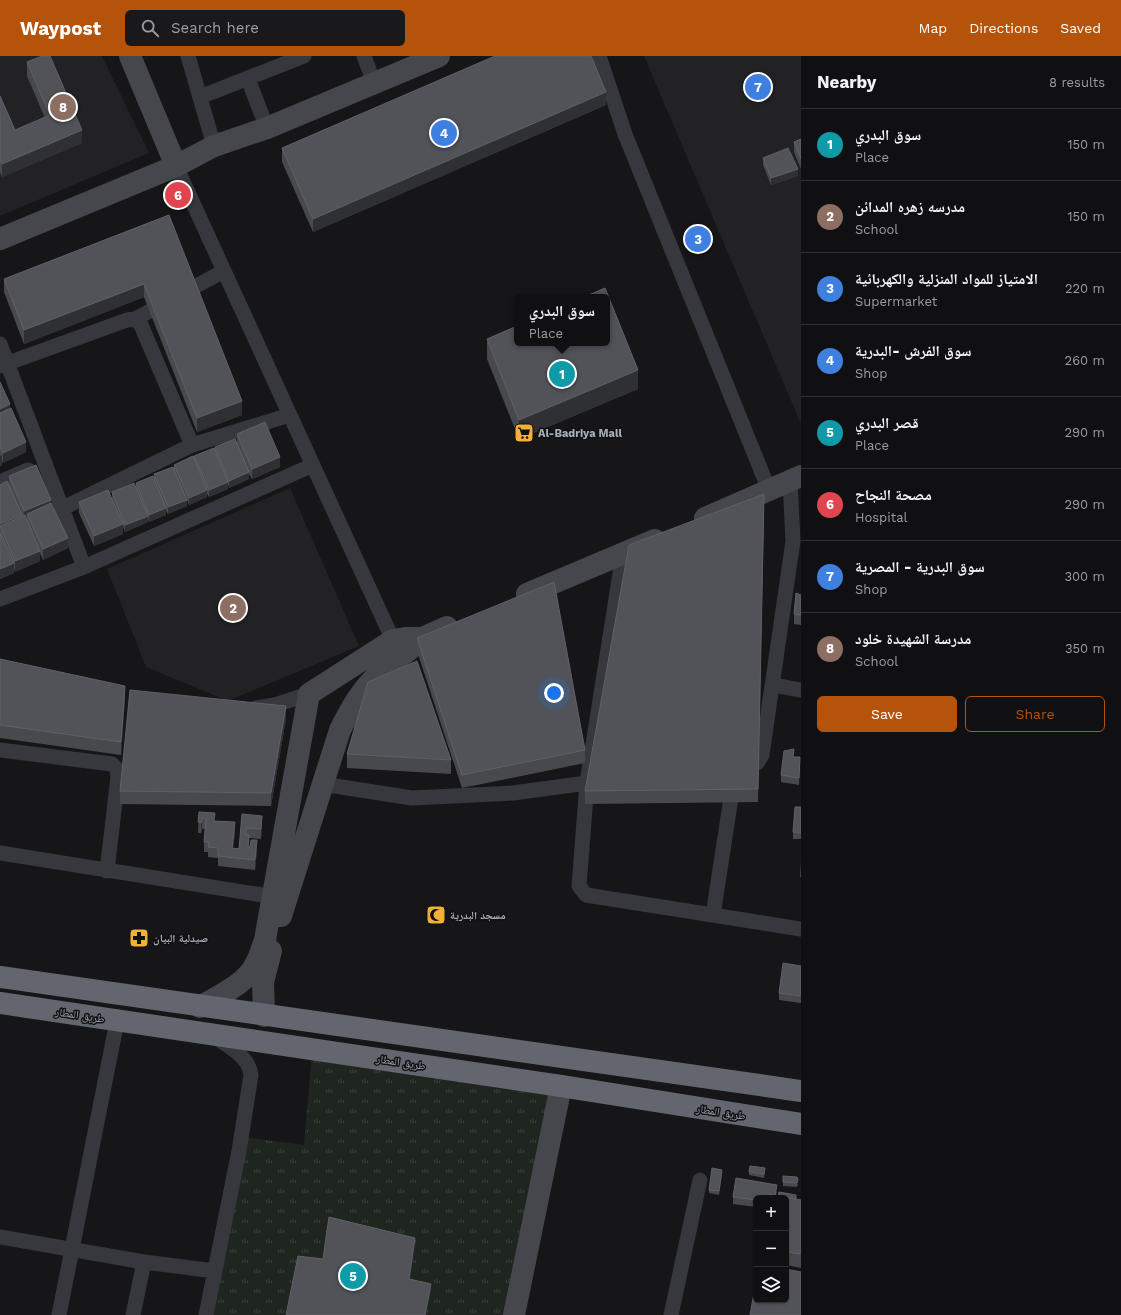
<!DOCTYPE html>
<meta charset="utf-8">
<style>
:root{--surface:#101012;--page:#19191b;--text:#f1f3f6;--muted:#9c9d9f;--line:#303032;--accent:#b45309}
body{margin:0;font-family:"Work Sans","Noto Naskh Arabic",sans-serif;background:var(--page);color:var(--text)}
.controls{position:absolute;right:12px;bottom:12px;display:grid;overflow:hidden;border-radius:6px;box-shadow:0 1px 3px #0004}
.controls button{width:36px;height:36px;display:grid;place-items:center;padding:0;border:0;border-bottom:1px solid var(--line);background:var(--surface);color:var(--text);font:20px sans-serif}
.you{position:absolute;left:554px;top:637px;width:14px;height:14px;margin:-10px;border:3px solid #fff;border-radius:50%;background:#1a73e8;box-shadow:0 0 0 6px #1a73e833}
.badge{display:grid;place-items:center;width:26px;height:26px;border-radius:50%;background:var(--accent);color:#fff;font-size:13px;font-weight:700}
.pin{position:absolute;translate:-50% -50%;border:2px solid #fff;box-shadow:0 1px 4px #0006}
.popup{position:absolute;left:514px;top:238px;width:96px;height:52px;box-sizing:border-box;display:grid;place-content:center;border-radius:6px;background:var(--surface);filter:drop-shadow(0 1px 3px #0005);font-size:13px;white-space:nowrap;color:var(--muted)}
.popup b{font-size:15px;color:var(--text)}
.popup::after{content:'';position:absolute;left:50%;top:100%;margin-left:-8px;border:8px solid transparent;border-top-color:var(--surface)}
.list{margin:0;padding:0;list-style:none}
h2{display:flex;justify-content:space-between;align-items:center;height:52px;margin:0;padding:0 16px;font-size:17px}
h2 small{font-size:13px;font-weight:400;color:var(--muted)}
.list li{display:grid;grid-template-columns:26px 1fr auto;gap:12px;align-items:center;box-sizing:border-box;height:72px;padding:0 16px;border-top:1px solid var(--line)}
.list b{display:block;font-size:15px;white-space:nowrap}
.list p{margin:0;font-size:13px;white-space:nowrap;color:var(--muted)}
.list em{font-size:13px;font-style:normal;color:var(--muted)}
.actions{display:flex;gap:8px;padding:12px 16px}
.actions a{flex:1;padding:9px 0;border:1px solid var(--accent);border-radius:6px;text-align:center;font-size:14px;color:var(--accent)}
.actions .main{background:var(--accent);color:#fff}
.icon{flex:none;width:22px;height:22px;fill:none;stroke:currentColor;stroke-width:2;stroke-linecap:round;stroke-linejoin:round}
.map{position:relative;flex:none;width:801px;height:1259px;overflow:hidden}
header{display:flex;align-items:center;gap:24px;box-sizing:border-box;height:56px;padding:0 20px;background:var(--accent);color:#fff}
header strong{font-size:19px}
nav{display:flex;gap:22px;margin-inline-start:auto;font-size:14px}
.search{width:280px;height:36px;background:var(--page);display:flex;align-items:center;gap:10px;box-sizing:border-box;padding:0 14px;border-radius:6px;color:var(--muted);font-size:15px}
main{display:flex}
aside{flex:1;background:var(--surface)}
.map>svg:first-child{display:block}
.built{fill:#222225}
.park{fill:url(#park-tufts)}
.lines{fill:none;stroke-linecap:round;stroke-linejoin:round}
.street{stroke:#37383d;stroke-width:15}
.secondary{stroke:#45474d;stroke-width:22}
.highway{stroke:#63666e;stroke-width:22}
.wall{fill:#47494d}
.shaded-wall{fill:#2f3033}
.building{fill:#525359;stroke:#5f6168}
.labels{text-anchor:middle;stroke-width:3;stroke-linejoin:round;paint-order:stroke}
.poi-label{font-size:11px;font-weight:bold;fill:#a8adb8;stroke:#111113;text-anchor:start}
.street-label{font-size:11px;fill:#a8adb8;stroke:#111113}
</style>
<header>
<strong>Waypost</strong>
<div class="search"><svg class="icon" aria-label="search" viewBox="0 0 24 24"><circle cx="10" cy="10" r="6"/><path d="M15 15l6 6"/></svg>Search here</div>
<nav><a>Map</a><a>Directions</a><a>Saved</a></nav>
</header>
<main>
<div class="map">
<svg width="801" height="1259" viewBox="0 0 801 1259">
<defs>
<pattern id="park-tufts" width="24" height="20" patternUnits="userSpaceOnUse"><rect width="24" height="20" fill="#1e261f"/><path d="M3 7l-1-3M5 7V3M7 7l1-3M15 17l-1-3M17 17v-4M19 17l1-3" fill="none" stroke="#3c433d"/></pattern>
</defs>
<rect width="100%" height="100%" fill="#161618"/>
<!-- built -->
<path class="built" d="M0 0H102L149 97 0 160Z
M644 0H801V368Z
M290 432 359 590 228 645 146 611 107 513Z"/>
<!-- park -->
<path class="park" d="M312 996 557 1033 509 1259H208L242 1081 304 1089Z"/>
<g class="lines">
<!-- street -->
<path class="street" d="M188 0 214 90
M364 0 374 27
M599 0 625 78 769 434
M248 23 267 72
M200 41 304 0
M176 110 397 593
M135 263 224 215
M0 288 84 511
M0 310 127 264 135 263 141 269 192 389
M0 426 28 414
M61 453 192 389 290 359
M623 498 587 727 579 830 586 839 801 873
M0 543 84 511 313 409
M773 629 801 634
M256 652 275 649 309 638
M0 694 112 708 117 713 118 721 107 815
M322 728 412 742 513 737 587 727
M0 797 281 842
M713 859 735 716 737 711 757 707 762 699 793 485 790 424
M0 1181 144 1206 215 1215
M59 1259 117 965
M133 1259 144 1206
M206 1259 239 1095 251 1019C249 1000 229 991 215 981
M671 1259 700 1124"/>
<!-- secondary -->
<path class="secondary" d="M130 0 176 110
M0 183 176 110 214 90 267 72 439 0
M705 462 801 420
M527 538 655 484
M281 860 340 674C350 654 362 632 380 617 394 604 409 596 422 582
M200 951C219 939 246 929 256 907 260 900 262 891 265 884L309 638 393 584 405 582H422L447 571
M264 960 263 926 271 895
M514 1259 561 1030"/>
<!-- highway -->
<path class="highway" d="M0 921 801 1035
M0 947 561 1030 801 1068"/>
</g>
<!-- wall -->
<path class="wall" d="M27 6 82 87 2 121 0 116V40L15 74 45 62 27 20Z
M606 49 313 176 282 106V92Z
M801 83V113L794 96V86Z
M763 102 798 120 771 129 763 109Z
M169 159 242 359 197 376 144 241 24 288 4 236V223Z
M487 283 638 333 519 383 487 303Z
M0 326 26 396 3 407 2 406V410H0Z
M237 378 280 411 252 423 249 418V423L229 432 228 428V433L209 441 207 438V441L189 449 187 444V450L168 458 166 455V459L149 466 148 462V466L125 476 123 470V478L94 490 79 457V446L112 442V436L136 431V427L154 422V418L174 414V409L194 405V400L215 395V391L237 386Z
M9 420 51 447 68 492 43 504 40 497V505L15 516 14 512V517L0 523V429L9 430Z
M764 452 758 746 585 748V735Z
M801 539V569L794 568V558Z
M417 582 585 694V707L462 732 417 595Z
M0 603 125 643 121 699 0 682Z
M286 663 271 750 120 748V735Z
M347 698 451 704V718L347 712Z
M794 701 800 707 799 729 781 726V719Z
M801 751V783H793V776Z
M199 756 235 777 233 792 239 793 242 758 262 771 261 783 249 782V791L257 794 255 814 218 810V802L208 801V796H204V786L205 773H202L201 777H198Z
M801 806V821H800Z
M801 910V947L779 944V937Z
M749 1116H765L764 1122 749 1119Z
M722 1117 719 1139 709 1137V1134Z
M783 1120 798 1128 797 1131 783 1130Z
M777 1135 776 1139 801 1144V1212L786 1209V1142H756V1151L733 1148V1141Z"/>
<!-- shaded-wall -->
<path class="shaded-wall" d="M606 36V49L313 176V163Z
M82 74V87L2 121V108Z
M798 113V120L771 129V122Z
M144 228V241L24 288V274Z
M638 314V333L519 383V364Z
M242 345V359L197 376V362Z
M10 348V358L0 363V353Z
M26 386V396L3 407V397Z
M2 399V410H0V400Z
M280 401V411L252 423V413Z
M249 416V423L229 432V425Z
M228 426V433L209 441V434Z
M207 434V441L189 449V442Z
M51 444V454L27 458V464L24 466V455Z
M187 444V450L168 458V451Z
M166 452V459L149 466V459Z
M22 459V466L0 470V468Z
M148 460V466L125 476V469Z
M123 468V478L94 490V480Z
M68 482V492L43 504V493Z
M40 495V505L15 516V505Z
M14 507V517L0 523V513Z
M125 630V643L121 699V686Z
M286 650V663L271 750V737Z
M262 760V771L261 783V773Z
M202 762V773L201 777V767Z
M235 766V777L232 802V792Z
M257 784V794L255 814V804Z
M722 1114V1117L719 1139V1135Z
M415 1182V1189L409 1230V1223Z
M431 1228V1235L426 1259H425Z"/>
<!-- building -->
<path class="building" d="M42 0H50L82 74 2 108 0 103V40L15 74 50 59 27 6Z
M495 0H591L606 36 313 163 282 92Z
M801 83V103L794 86Z
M788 92 798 113 771 122 763 102Z
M169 159 242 345 197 362 144 228 24 274 4 223Z
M605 232 638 314 519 364 487 283 517 270V287H607V241H584Z
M0 326 10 348 0 353Z
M11 352 26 386 3 397 0 391V357Z
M265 366 280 401 252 413 237 378Z
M235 383 249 416 229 425 215 391Z
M214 392 228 426 209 434 194 400Z
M193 400 207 434 189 442 174 409Z
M36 409 51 444 24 455 9 420Z
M173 411 187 444 168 451 154 418Z
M153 420 166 452 149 459 136 427Z
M7 425 22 459 0 468V429Z
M134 427 148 460 125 469 112 436Z
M108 434 123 468 94 480 79 446Z
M764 438 758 733 585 735 629 489Z
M51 447 68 482 43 493 27 458Z
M25 459 40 495 15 505 0 470Z
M0 476 14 507 0 513Z
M554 526 585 694 462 719 417 582Z
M796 537 801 539V559L794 558Z
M0 603 125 630 121 686 0 669Z
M417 605 451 704 347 698 368 626Z
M130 634 286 650 271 737 120 735Z
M794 693 793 701H800L799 722 781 719 784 695Z
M795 751H801V777L793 776Z
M199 756 215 757 214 765 235 766 232 792 239 793 242 758 262 760 261 773 246 772V778L249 779 248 791H250L251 784H257L255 804 218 800V792L208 791 209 786H204L206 763 202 762 201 767 198 766Z
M783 907 801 910V940L779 937Z
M750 1110 765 1112 764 1118 749 1116Z
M712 1112 722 1114 719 1135 709 1134Z
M783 1120 797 1121 798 1124 797 1127 783 1126Z
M736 1122 777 1129 775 1139 769 1138 768 1142H756V1144L733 1141Z
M779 1136 796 1139V1143L778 1140Z
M769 1138 801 1144V1198L786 1196V1142H768Z
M329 1161 415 1182 409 1223 431 1228 425 1259H286L298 1200 323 1203Z
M786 1213 801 1216V1259H750L756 1226V1244H786Z"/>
<!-- icons -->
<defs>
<symbol id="supermarket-square" viewBox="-11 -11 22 22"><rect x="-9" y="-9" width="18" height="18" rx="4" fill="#f2b134" stroke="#111113"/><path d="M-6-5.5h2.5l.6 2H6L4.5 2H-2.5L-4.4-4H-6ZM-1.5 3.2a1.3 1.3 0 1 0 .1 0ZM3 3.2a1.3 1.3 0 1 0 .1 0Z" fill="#111"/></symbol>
<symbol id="mosque-square" viewBox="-11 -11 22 22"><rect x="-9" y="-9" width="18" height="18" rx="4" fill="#f2b134" stroke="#111113"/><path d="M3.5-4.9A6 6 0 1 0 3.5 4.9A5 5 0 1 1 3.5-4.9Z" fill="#111"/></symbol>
<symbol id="pharmacy-square" viewBox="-11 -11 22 22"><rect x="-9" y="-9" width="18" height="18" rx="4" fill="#f2b134" stroke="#111113"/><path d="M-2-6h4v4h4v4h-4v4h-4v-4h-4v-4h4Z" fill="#111"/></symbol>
</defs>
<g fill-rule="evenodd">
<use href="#supermarket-square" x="513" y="366" width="22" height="22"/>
<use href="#mosque-square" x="425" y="848" width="22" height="22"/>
<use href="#pharmacy-square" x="128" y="871" width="22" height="22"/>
</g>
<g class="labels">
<!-- poi labels -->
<g class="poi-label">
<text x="538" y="381">Al-Badriya Mall</text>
<text x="450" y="863">مسجد البدرية</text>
<text x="153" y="886">صيدلية البيان</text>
</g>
<!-- street labels -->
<g class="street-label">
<text transform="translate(80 959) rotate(9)" y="4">طريق المطار</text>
<text transform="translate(401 1006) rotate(9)" y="4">طريق المطار</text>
<text transform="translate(721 1056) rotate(9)" y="4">طريق المطار</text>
</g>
</g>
</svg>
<div class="controls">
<button>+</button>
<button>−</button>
<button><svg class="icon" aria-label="layers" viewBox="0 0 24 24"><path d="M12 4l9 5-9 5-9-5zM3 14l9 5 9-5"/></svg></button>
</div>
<div class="you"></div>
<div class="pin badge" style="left:562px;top:318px;background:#0f9aa8">1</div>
<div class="popup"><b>سوق البدري</b>Place</div>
<div class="pin badge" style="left:233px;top:552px;background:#8d6e63">2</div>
<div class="pin badge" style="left:698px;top:183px;background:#3f7fe0">3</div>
<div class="pin badge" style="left:444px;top:77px;background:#3f7fe0">4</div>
<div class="pin badge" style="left:353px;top:1220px;background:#0f9aa8">5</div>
<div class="pin badge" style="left:178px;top:139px;background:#e0444e">6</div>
<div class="pin badge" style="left:758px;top:31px;background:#3f7fe0">7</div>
<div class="pin badge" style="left:63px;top:51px;background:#8d6e63">8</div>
</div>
<aside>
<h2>Nearby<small>8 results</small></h2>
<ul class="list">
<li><span class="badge" style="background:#0f9aa8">1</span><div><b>سوق البدري</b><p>Place</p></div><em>150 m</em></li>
<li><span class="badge" style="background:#8d6e63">2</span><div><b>مدرسه زهره المدائن</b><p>School</p></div><em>150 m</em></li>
<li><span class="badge" style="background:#3f7fe0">3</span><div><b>الامتياز للمواد المنزلية والكهربائية</b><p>Supermarket</p></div><em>220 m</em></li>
<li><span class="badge" style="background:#3f7fe0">4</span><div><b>سوق الفرش -البدرية</b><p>Shop</p></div><em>260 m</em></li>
<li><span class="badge" style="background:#0f9aa8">5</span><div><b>قصر البدري</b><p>Place</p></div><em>290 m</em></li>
<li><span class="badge" style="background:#e0444e">6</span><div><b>مصحة النجاح</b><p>Hospital</p></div><em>290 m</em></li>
<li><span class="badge" style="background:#3f7fe0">7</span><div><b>سوق البدرية - المصرية</b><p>Shop</p></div><em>300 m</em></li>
<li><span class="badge" style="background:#8d6e63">8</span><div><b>مدرسة الشهيدة خلود</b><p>School</p></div><em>350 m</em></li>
</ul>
<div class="actions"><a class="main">Save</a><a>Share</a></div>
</aside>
</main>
